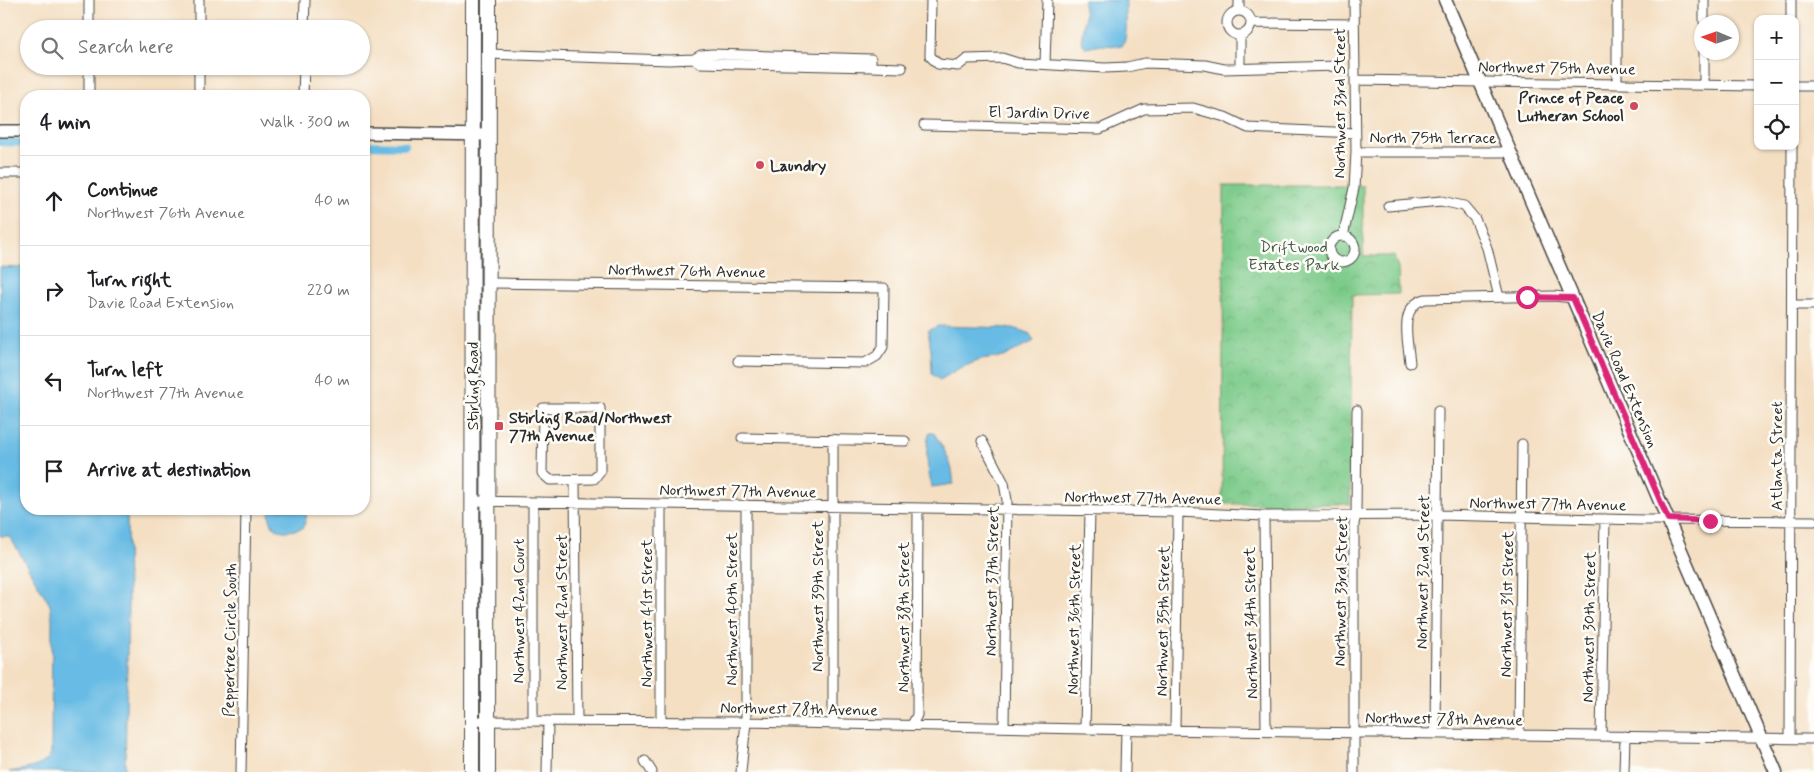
<!DOCTYPE html>
<meta charset="utf-8">
<style>
:root{--surface:#fff;--page:#f2f2f2;--text:#202124;--muted:#757577;--line:#e0e0e0}
body{margin:0;font-family:Mynerve,sans-serif;background:var(--page);color:var(--text)}
.controls{position:absolute;right:15px;top:15px;display:grid;overflow:hidden;border-radius:10px;box-shadow:0 1px 4px #0004}
.controls button{width:45px;height:45px;display:grid;place-items:center;padding:0;border:0;border-bottom:1px solid var(--line);background:var(--surface);color:var(--text);font:25px sans-serif}
.compass{position:absolute;left:1694px;top:15px;width:45px;height:45px;border-radius:50%;background:var(--surface);box-shadow:0 1px 4px #0004;rotate:272deg}
.stop{position:absolute;width:15px;height:15px;margin:-11px;border:4px solid #db2777;border-radius:50%;background:#fff}
.stop.end{background:#db2777;border-color:#fff;box-shadow:0 1px 5px #0008}
.list{margin:0;padding:0;list-style:none}
h2{display:flex;justify-content:space-between;align-items:center;height:65px;margin:0;padding:0 20px;font-size:21px}
h2 small{font-size:16px;font-weight:400;color:var(--muted)}
.list li{display:grid;grid-template-columns:32px 1fr auto;gap:15px;align-items:center;box-sizing:border-box;height:90px;padding:0 20px;border-top:1px solid var(--line)}
.list b{display:block;font-size:19px;white-space:nowrap}
.list p{margin:0;font-size:16px;white-space:nowrap;color:var(--muted)}
.list em{font-size:16px;font-style:normal;color:var(--muted)}
.icon{flex:none;width:28px;height:28px;fill:none;stroke:currentColor;stroke-width:2;stroke-linecap:round;stroke-linejoin:round}
.map{position:relative;flex:none;width:1814px;height:772px;overflow:hidden}
.search{position:absolute;background:var(--surface);box-shadow:0 1px 4px #0004;left:20px;top:20px;width:350px;height:55px;display:flex;align-items:center;gap:12px;box-sizing:border-box;padding:0 18px;border-radius:28px;color:var(--muted);font-size:19px}
.panel{position:absolute;background:var(--surface);box-shadow:0 1px 4px #0004;left:20px;top:90px;width:350px;height:425px;border-radius:20px}
.map>svg:first-child{display:block}
.park{fill:url(#park-crowns);stroke:#547b5a}
.water{fill:#68bbe4;stroke:#4a7388}
.lines{fill:none;stroke-linecap:round;stroke-linejoin:round}
.canal{stroke:#68bbe4;stroke-width:8}
.minor-casing{stroke:#494642;stroke-width:11}
.tertiary-casing{stroke:#494642;stroke-width:14}
.secondary-casing{stroke:#494642;stroke-width:15}
.primary-casing{stroke:#494642;stroke-width:16}
.minor{stroke:#fff;stroke-width:9}
.tertiary{stroke:#fff;stroke-width:11}
.secondary{stroke:#fff;stroke-width:12}
.primary{stroke:#fff;stroke-width:14}
.route{stroke:#db2777;stroke-width:6}
.poi-dot{fill:#d1495b;stroke:#fdfcf7;stroke-width:2}
.labels{text-anchor:middle;stroke-width:5;stroke-linejoin:round;paint-order:stroke}
.street-label{font-size:16px;fill:#2b2b2b;stroke:#fdfcf7}
.poi-label{font-size:16px;font-weight:bold;fill:#2b2b2b;stroke:#fdfcf7;text-anchor:start}
.park-label{font-size:16px;fill:#445b48;stroke:#fdfcf7}
</style>
<div class="map">
<svg width="1814" height="772" viewBox="0 0 1814 772">
<defs>
<pattern id="park-crowns" width="20" height="18" patternUnits="userSpaceOnUse" patternTransform="scale(1.25)"><rect width="20" height="18" fill="#7dcb8a"/><path d="M2 6a3 3 0 1 1 6 0M12 15a3 3 0 1 1 6 0" fill="none" stroke="#6cae77"/></pattern>
</defs>
<rect width="100%" height="100%" fill="#fdfcf7"/>
<filter id="ink" filterUnits="userSpaceOnUse"><feTurbulence type="fractalNoise" baseFrequency=".02" numOctaves="2"/><feDisplacementMap in="SourceGraphic" scale="10" xChannelSelector="R" yChannelSelector="G"/><feConvolveMatrix kernelMatrix="1 2 1 2 8 2 1 2 1" color-interpolation-filters="sRGB"/></filter>
<filter id="wash" filterUnits="userSpaceOnUse"><feTurbulence type="fractalNoise" baseFrequency=".0096" numOctaves="4" result="noise"/><feDisplacementMap in="SourceGraphic" scale="20" xChannelSelector="R" yChannelSelector="G"/><feGaussianBlur stdDeviation="1.12" result="paint"/><feColorMatrix in="noise" values="0 0 0 0 0 0 0 0 0 0 0 0 0 0 0 0 0 1.4 0 .05"/><feComposite in="paint" operator="in"/></filter>
<g filter="url(#wash)">
<rect width="100%" height="100%" fill="#f4dfc3"/>
<!-- park -->
<path class="park" d="M1224 185H1363V256H1394L1398 268 1399 294 1352 295 1350 504H1222Z"/>
<!-- water -->
<path class="water" d="M1084 0H1126C1125 12 1129 38 1122 46L1102 45 1086 48 1081 41 1085 15 1083 5Z
M26 265V509H127L128 606 125 772H9C23 769 46 768 51 753L52 619 50 605 13 542 8 536H0V267L19 268Z
M938 326 1013 328 1029 333 1034 341 1003 357 980 360 958 369 940 380 932 374 931 350 928 331Z
M929 433H934C943 447 955 467 953 484L932 487C927 469 925 451 929 433Z
M269 509H307L306 519 303 528C283 534 269 533 269 509Z"/>
<g class="lines">
<!-- canal -->
<path class="canal" d="M0 142 26 143
M364 145 405 146"/>
</g>
</g>
<g filter="url(#ink)">
<g class="lines">
<defs>
<path id="minor" d="M931 0 930 56 938 64 958 66 967 59 1002 58 1018 63 1105 68 1127 67 1145 63 1205 65 1224 69 1339 66
M1239 0V11
M1617 0V84
M1791 0V19
M1227 23a12 12 0 1 1 24 0a12 12 0 1 1-24 0Z
M1704 22V0
M1252 23 1354 24
M89 29V0
M199 29V0
M304 29 305 0
M489 54 669 60 694 59
M712 54 871 59V67L700 63 694 59 701 55Z
M1045 64 1047 0
M871 67 902 68
M1240 68V36
M1355 80 1758 86
M1704 84V52
M1795 86H1814
M89 96V66
M199 96V66
M303 96 304 66
M924 125 1100 129 1144 109 1193 108 1225 117 1248 128 1355 133
M1356 152H1511
M0 173H26
M1388 206 1441 201 1464 206 1475 219 1487 248 1499 297
M1329 249a13 13 0 1 1 26 0a13 13 0 1 1-26 0Z
M1343 236 1354 188 1356 152 1354 0
M489 283 884 288 883 347 877 356 865 363 738 361
M1792 305H1814
M1410 363C1408 340 1398 307 1425 299L1554 296 1573 298
M543 408H600V471L594 479 550 480 542 473Z
M742 438 905 441
M982 441 1004 483 1007 500 1004 727
M575 480 577 721
M472 501 1178 512 1264 516 1438 515 1644 520 1814 521
M661 504V722
M1264 516 1266 731
M472 721 746 722 1085 729 1814 739
M533 721V502
M833 724V439
M912 725 917 715 918 508
M1085 729 1090 510
M1175 730 1178 512
M1435 733 1438 411
M1519 734 1522 444
M1601 735 1605 519
M1790 738 1792 146
M645 761 652 772
M241 772 246 509
M547 772 548 721
M741 772 746 722V505
M1125 772 1126 730
M1354 772V524L1356 515 1357 410
M1624 772 1625 736"/>
<path id="tertiary" d="M0 131H26
M364 133 489 135"/>
<path id="secondary" d="M1445 0 1776 772"/>
<path id="primary" d="M472 772 473 0
M488 772 489 0"/>
</defs>
<!-- minor casing -->
<use href="#minor" class="minor-casing"/>
<!-- tertiary casing -->
<use href="#tertiary" class="tertiary-casing"/>
<!-- secondary casing -->
<use href="#secondary" class="secondary-casing"/>
<!-- primary casing -->
<use href="#primary" class="primary-casing"/>
<!-- minor -->
<use href="#minor" class="minor"/>
<!-- tertiary -->
<use href="#tertiary" class="tertiary"/>
<!-- secondary -->
<use href="#secondary" class="secondary"/>
<!-- primary -->
<use href="#primary" class="primary"/>
</g>
</g>
<g class="lines" filter="url(#ink)">
<!-- route -->
<path class="route" d="M1527 297 1573 298 1668 519 1710 521"/>
</g>
<!-- markers -->
<g class="poi-dot">
<circle cx="1634" cy="106" r="5"/>
<circle cx="760" cy="165" r="5"/>
<rect x="494" y="421" width="10" height="10" rx="2.5"/>
</g>
<g class="labels">
<!-- street labels -->
<g class="street-label">
<text transform="translate(1557 67) rotate(1)" y="6">Northwest 75th Avenue</text>
<text transform="translate(1339 103) rotate(-90)" y="6">Northwest 33rd Street</text>
<text transform="translate(1039 112) rotate(1)" y="6">El Jardin Drive</text>
<text x="1433" y="143">North 75th Terrace</text>
<text transform="translate(687 270) rotate(1)" y="6">Northwest 76th Avenue</text>
<text transform="translate(1626 379) rotate(67)" y="6">Davie Road Extension</text>
<text transform="translate(472 386) rotate(-90)" y="6">Stirling Road</text>
<text transform="translate(1776 456) rotate(-90)" y="6">Atlanta Street</text>
<text transform="translate(738 490) rotate(1)" y="6">Northwest 77th Avenue</text>
<text transform="translate(1143 497) rotate(1)" y="6">Northwest 77th Avenue</text>
<text transform="translate(1548 503) rotate(1)" y="6">Northwest 77th Avenue</text>
<text transform="translate(1422 572) rotate(-89)" y="6">Northwest 32nd Street</text>
<text transform="translate(991 581) rotate(-89)" y="6">Northwest 37th Street</text>
<text transform="translate(1340 591) rotate(-89)" y="6">Northwest 33rd Street</text>
<text transform="translate(817 596) rotate(-90)" y="6">Northwest 39th Street</text>
<text transform="translate(1506 604) rotate(-89)" y="6">Northwest 31st Street</text>
<text transform="translate(731 609) rotate(-90)" y="6">Northwest 40th Street</text>
<text transform="translate(518 611) rotate(-90)" y="6">Northwest 42nd Court</text>
<text transform="translate(561 612) rotate(-90)" y="6">Northwest 42nd Street</text>
<text transform="translate(646 613) rotate(-90)" y="6">Northwest 41st Street</text>
<text transform="translate(903 617) rotate(-90)" y="6">Northwest 38th Street</text>
<text transform="translate(1073 619) rotate(-89)" y="6">Northwest 36th Street</text>
<text transform="translate(1162 621) rotate(-89)" y="6">Northwest 35th Street</text>
<text transform="translate(1250 623) rotate(-91)" y="6">Northwest 34th Street</text>
<text transform="translate(1588 627) rotate(-89)" y="6">Northwest 30th Street</text>
<text transform="translate(229 640) rotate(-89)" y="6">Peppertree Circle South</text>
<text transform="translate(799 708) rotate(1)" y="6">Northwest 78th Avenue</text>
<text transform="translate(1444 718) rotate(1)" y="6">Northwest 78th Avenue</text>
</g>
<!-- poi labels -->
<g class="poi-label">
<text x="1624" y="103" text-anchor="end">Prince of Peace<tspan x="1624" dy="18">Lutheran School</tspan></text>
<text x="770" y="171">Laundry</text>
<text x="509" y="423">Stirling Road/Northwest<tspan x="509" dy="18">77th Avenue</tspan></text>
</g>
<!-- park labels -->
<g class="park-label">
<text x="1294" y="252">Driftwood<tspan x="1294" dy="18">Estates Park</tspan></text>
</g>
</g>
</svg>
<div class="controls">
<button>+</button>
<button>−</button>
<button><svg class="icon" aria-label="locate" viewBox="0 0 24 24"><circle cx="12" cy="12" r="6"/><path d="M12 2v4M12 18v4M2 12h4M18 12h4"/></svg></button>
</div>
<svg class="compass" viewBox="-18 -18 36 36"><path d="M0-13l5 13h-10z" fill="#e53935"/><path d="M0 13l5-13h-10z" fill="#757577"/></svg>
<div class="stop" style="left:1527px;top:297px"></div>
<div class="stop end" style="left:1710px;top:521px"></div>
<div class="search"><svg class="icon" aria-label="search" viewBox="0 0 24 24"><circle cx="10" cy="10" r="6"/><path d="M15 15l6 6"/></svg>Search here</div>
<section class="panel">
<h2>4 min<small>Walk · 300 m</small></h2>
<ul class="list">
<li><svg class="icon" aria-label="ahead" viewBox="0 0 24 24"><path d="M12 20V5M6 11l6-6 6 6"/></svg><div><b>Continue</b><p>Northwest 76th Avenue</p></div><em>40 m</em></li>
<li><svg class="icon" aria-label="right" viewBox="0 0 24 24"><path d="M7 20v-9h11M14 6l5 5-5 5"/></svg><div><b>Turn right</b><p>Davie Road Extension</p></div><em>220 m</em></li>
<li><svg class="icon" aria-label="left" viewBox="0 0 24 24"><path d="M17 20v-9H6M10 6l-5 5 5 5"/></svg><div><b>Turn left</b><p>Northwest 77th Avenue</p></div><em>40 m</em></li>
<li><svg class="icon" aria-label="arrive" viewBox="0 0 24 24"><path d="M6 21V4h12l-3 4 3 4H6"/></svg><div><b>Arrive at destination</b></div></li>
</ul>
</section>
</div>
